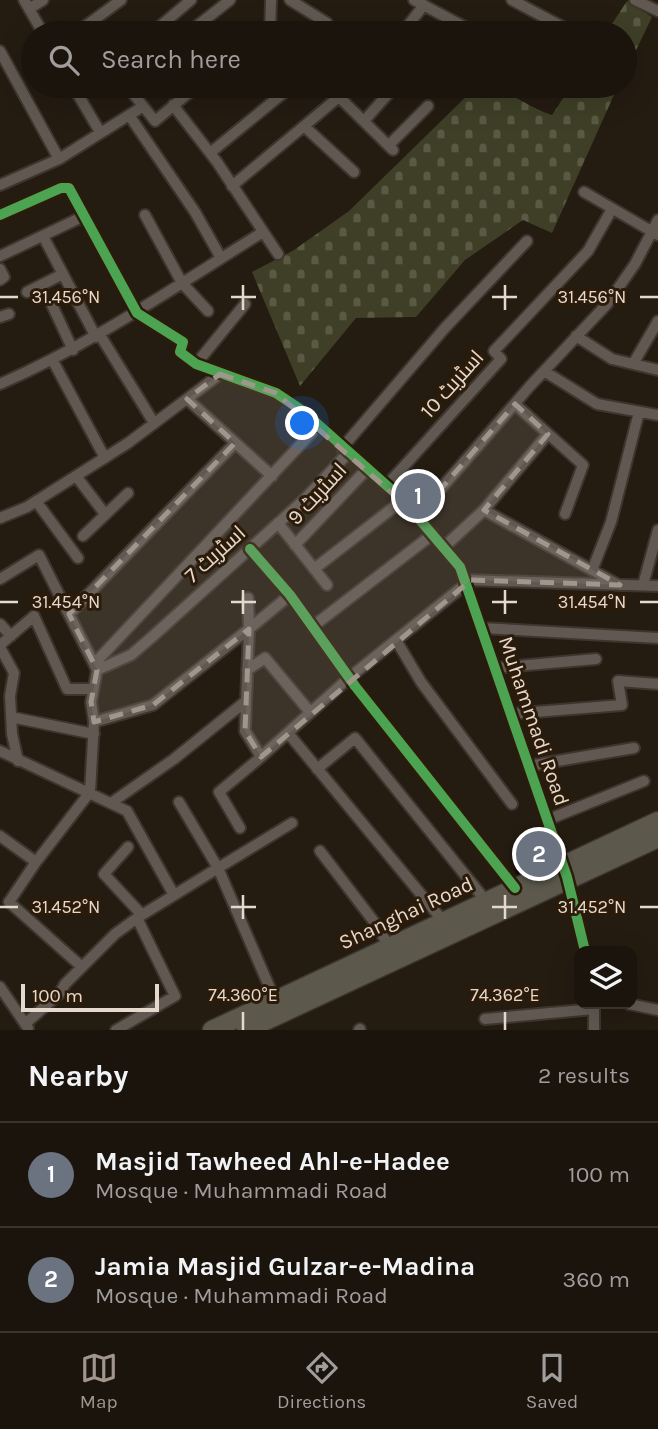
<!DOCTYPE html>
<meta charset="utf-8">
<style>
:root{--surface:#1b140d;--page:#28211b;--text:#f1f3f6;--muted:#a09e9d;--line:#39332e;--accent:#a1968c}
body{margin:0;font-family:Karla,Cairo,sans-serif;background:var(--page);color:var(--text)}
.controls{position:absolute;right:21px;bottom:21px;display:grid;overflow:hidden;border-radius:14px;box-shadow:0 7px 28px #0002}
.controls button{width:63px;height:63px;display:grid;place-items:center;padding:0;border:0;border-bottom:2px solid var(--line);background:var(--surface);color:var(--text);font:35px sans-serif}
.scale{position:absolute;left:21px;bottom:18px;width:138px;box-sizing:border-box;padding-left:7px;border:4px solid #e5d9ce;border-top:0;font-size:19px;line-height:24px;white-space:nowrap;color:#e5d9ce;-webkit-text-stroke:5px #2c1b09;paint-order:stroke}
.you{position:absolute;left:303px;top:424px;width:24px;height:24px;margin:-18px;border:5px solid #fff;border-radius:50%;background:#1a73e8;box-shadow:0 0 0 10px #1a73e833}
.badge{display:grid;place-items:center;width:46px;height:46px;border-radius:50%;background:var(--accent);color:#fff;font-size:23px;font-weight:700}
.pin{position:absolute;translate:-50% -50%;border:4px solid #fff;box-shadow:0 2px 7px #0006}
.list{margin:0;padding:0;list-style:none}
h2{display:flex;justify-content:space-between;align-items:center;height:91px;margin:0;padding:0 28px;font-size:30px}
h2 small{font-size:23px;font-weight:400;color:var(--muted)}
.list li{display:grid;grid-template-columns:46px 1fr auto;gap:21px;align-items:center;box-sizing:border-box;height:105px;padding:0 28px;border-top:2px solid var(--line)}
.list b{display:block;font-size:26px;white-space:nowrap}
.list p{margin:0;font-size:23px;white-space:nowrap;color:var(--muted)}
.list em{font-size:23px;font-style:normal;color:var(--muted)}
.icon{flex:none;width:38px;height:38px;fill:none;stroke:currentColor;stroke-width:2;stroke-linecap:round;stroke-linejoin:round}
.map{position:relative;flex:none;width:658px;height:1030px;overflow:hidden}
.search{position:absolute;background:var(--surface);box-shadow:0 7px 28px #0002;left:21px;right:21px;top:21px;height:77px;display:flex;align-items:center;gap:18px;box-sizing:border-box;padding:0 24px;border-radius:38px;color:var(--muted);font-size:26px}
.sheet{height:301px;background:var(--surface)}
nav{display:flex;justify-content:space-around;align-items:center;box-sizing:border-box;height:98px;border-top:2px solid var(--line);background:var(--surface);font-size:19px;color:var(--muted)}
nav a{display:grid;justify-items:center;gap:4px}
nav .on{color:var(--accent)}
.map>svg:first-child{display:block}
.cemetery{fill:url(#cemetery-stones)}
.shadow{fill:#0007}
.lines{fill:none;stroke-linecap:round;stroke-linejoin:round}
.stream{stroke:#030e16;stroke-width:2.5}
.building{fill:#403930;stroke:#50473f;stroke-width:2}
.street-casing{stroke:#3d352e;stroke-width:14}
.primary-casing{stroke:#3d352e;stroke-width:21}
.street{stroke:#605851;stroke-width:10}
.primary{stroke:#5c594c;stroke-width:18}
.cycleway-casing{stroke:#2c1b09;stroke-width:15}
.cycleway{stroke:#4ca352;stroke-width:10}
.marked{fill:#a1968c;fill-opacity:0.2;stroke:#a1968c;stroke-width:5;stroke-dasharray:14 9;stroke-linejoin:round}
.ticks{fill:none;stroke:#e5d9ce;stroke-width:2.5}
.labels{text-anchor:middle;stroke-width:6;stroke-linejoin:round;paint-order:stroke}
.street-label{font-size:21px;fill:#e5d9ce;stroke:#2c1b09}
.ticks-label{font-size:18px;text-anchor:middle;fill:#e5d9ce;stroke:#2c1b09;stroke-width:6;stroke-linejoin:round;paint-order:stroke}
</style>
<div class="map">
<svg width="658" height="1030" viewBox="0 0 658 1030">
<defs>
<pattern id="cemetery-stones" width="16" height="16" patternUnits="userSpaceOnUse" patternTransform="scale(1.75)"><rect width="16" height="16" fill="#3e3f26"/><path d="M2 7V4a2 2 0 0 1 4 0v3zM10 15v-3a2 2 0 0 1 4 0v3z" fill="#5a5a44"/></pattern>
</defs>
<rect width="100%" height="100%" fill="#241b11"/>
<!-- cemetery -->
<path class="cemetery" d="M627 1 652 17 625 73V33H606Z
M477 86C507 86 523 106 552 115L571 86H618L552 233 523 220 465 260 416 317 356 318 300 386 252 272 294 250 349 211Z"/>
<!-- shadow -->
<path class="shadow" d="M417 482 432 498 423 508 408 492Z
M547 846 550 849H547L552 866 534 875 528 869Z
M513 867 524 878 528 886 516 874Z"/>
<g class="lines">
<!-- stream -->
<path class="stream" d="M233 1030 240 1027"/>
</g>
<!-- building -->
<path class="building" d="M417 480 428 491 417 504 405 492Z
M547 844 551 858 527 870V845Z"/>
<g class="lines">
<defs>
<path id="street" d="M24 0 43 33
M290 0 327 23
M414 0 476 33
M512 0 574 33
M635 0 658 11
M29 9 43 0
M76 33 121 0
M152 33 191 0
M188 33 230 0
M270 33 271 0
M348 33 352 30
M402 33 424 5
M0 51 59 159
M73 86 100 132
M127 86 155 121 197 86
M339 97 393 150
M173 105 217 162 278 254
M129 115 195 212 221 258
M364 121 395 86
M305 127 354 172
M389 145 428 106
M210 153 292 86
M0 185 59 159 142 107
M232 186 352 86
M584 192 658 235
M0 215 61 188H69L137 313 183 342 180 352 196 364 276 393 303 411 403 500 460 567 567 877 585 951
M145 215 182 283 208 311
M43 236 96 337
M0 256 84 216
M0 269 4 277 0 280
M27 292 63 274
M52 305 73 350
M0 317 9 314
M100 335 154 423
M576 336 612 359 658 370
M53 361 105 458
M196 364 245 304
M633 364 658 321
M544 371 597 404 658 415
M0 384C94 343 176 286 263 232
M187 399 272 476
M515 404 583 465 565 514
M342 448 444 329 527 241
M76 476 105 514
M386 486 501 359 494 351 588 251 612 209
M36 501 78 558
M484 510 619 585
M417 516 530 386 607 304 635 264 658 220
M0 518 27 507 128 443 220 374
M278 523 327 585
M83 536 128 493
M295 545 367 469
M444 547 484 510 548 434
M250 549 290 595 355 686 515 888
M593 568 611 522 639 412
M314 569 403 500
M0 579 39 555 97 670 91 702 94 722
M465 580 658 586
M643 585 658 530
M69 614 235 443
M0 624 11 636
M312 627 433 534
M482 628 658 638
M396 640 421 682 512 804
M0 645 34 616 67 689H91
M0 647 14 673 10 696 12 734 18 761
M94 664 317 427
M495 668 596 659
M97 670 131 655 152 637 305 499 348 453
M247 670 265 658 310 712
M246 701 245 731 261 757 349 678 466 584
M510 714 622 705 618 681 658 684
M11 717 94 734
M288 733 443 921
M0 751 127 811 174 895
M528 766 634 748
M317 769 355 738 486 901
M179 802 218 868 292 823
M111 803 174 759 246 701 249 629 290 595
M547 820 644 781
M240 828 219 792 261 757
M0 836 36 862 90 792 94 722 153 705 249 629 248 598
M128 847 104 874 142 915
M320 851 375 923 389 946
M36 862 9 902 82 967
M137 918 218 868 275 1000
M0 987 28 1028
M629 1004 658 1010
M594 1005V1030
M485 1019 594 1009
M25 1024 60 993 65 984 115 934 137 918 175 996 116 1030
M359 1030 360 1029"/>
<path id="primary" d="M212 1030 658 821
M246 1030 658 838"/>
</defs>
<!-- street casing -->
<use href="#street" class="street-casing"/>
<!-- primary casing -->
<use href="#primary" class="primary-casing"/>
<!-- street -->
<use href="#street" class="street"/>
<!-- primary -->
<use href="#primary" class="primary"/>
<defs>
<path id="cycleway" d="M0 215 61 188H69L137 313 183 342 180 352 196 364 276 393 303 411 403 500 460 567 567 877 585 951
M250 549 290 595 355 686 515 888"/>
</defs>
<!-- cycleway casing -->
<use href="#cycleway" class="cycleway-casing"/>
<!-- cycleway -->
<use href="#cycleway" class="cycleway"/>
</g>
<!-- marked area -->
<path class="marked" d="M220 374 276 393 418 515 515 404 548 434 484 510 620 585 471 580 261 757 245 731 249 629 153 705 94 722 91 702 97 670 69 614 235 443 187 399Z"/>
<!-- ticks -->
<path class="ticks" d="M243 285V310M505 285V310M0 297H18M231 297H256M492 297H517M640 297H658M243 590V614M505 590V614M0 602H18M231 602H256M492 602H517M640 602H658M243 895V919M505 895V919M0 907H18M231 907H256M492 907H517M640 907H658M243 1012V1030M505 1012V1030"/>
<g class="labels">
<!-- street labels -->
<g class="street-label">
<text transform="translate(452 384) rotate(-48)" y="7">اسٹریٹ 10</text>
<text transform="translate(317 494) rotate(-47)" y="7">اسٹریٹ 9</text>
<text transform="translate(215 554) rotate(-42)" y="7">اسٹریٹ 7</text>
<text transform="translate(534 721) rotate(71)" y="7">Muhammadi Road</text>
<text transform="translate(406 913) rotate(-25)" y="7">Shanghai Road</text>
</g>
</g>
<g class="ticks-label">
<text x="66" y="303">31.456°N</text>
<text x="592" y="303">31.456°N</text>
<text x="66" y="608">31.454°N</text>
<text x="592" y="608">31.454°N</text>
<text x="66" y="913">31.452°N</text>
<text x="592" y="913">31.452°N</text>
<text x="243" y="1001">74.360°E</text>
<text x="505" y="1001">74.362°E</text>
</g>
</svg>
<div class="controls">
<button><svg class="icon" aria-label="layers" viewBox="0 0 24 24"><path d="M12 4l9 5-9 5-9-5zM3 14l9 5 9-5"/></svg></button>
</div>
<div class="scale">100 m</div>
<div class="you"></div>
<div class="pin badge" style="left:418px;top:496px;background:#6b7280">1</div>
<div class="pin badge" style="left:539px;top:854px;background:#6b7280">2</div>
<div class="search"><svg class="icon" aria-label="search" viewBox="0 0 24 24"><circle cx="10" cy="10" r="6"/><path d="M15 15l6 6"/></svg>Search here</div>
</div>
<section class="sheet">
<h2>Nearby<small>2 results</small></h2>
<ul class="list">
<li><span class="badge" style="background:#6b7280">1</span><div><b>Masjid Tawheed Ahl-e-Hadee</b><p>Mosque · Muhammadi Road</p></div><em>100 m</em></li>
<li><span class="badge" style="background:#6b7280">2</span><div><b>Jamia Masjid Gulzar-e-Madina</b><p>Mosque · Muhammadi Road</p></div><em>360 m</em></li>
</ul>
</section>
<nav>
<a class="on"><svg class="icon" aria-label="map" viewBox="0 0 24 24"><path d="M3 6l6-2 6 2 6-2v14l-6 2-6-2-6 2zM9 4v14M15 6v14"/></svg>Map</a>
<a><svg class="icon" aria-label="directions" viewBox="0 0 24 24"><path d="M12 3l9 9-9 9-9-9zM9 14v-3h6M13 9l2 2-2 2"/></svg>Directions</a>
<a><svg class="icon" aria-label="saved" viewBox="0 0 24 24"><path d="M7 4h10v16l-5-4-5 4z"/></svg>Saved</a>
</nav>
